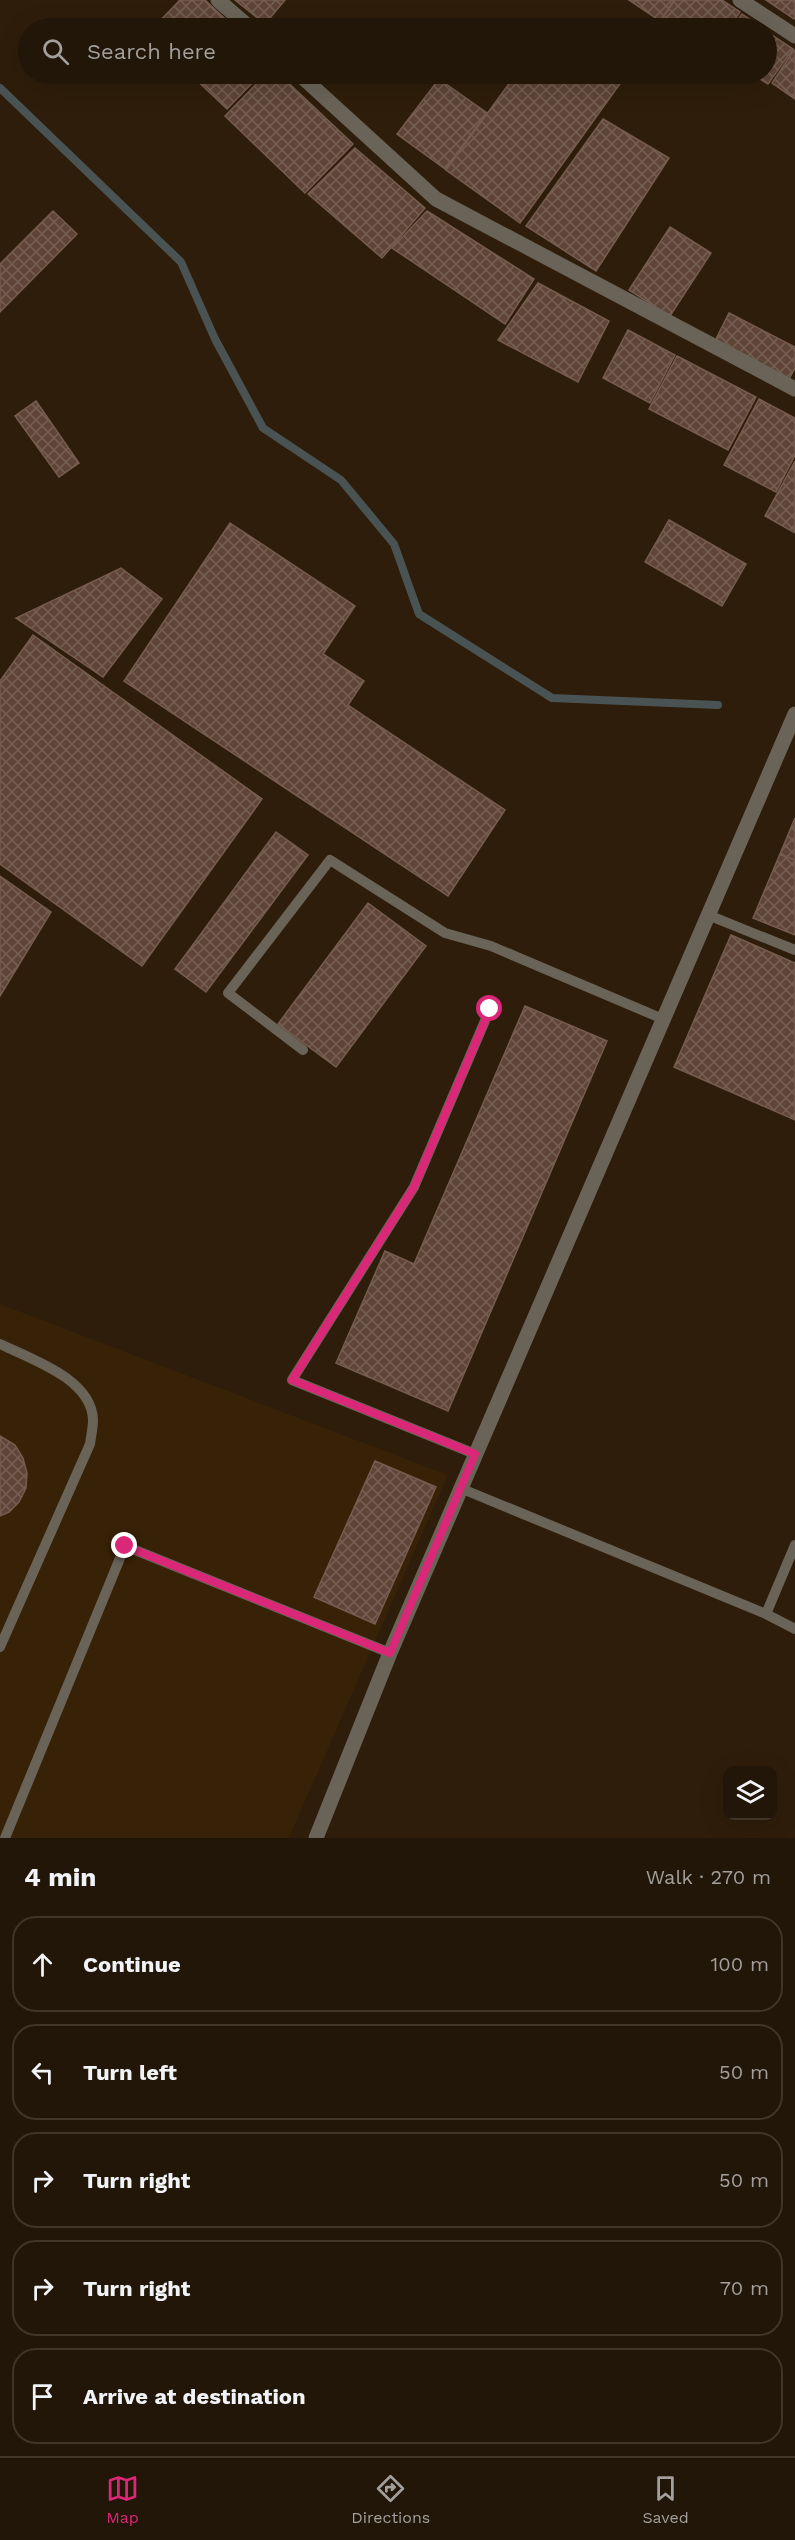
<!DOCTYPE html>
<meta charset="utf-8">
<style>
:root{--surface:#221608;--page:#2a1f12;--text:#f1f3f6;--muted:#a29f9c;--line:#3f3529;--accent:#db2777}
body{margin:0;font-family:"Work Sans",sans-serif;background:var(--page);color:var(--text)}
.controls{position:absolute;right:18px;bottom:18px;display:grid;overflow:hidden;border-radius:12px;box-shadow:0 6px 24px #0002}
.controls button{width:54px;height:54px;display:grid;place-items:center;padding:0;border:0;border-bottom:2px solid var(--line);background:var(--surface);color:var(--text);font:30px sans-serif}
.stop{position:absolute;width:18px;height:18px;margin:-14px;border:4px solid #db2777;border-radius:50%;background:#fff}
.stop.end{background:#db2777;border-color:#fff;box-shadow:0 2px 6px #0008}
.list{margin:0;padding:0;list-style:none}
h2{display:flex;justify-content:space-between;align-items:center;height:78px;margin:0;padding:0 24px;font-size:26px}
h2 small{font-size:20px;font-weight:400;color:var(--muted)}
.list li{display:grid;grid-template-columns:39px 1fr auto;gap:18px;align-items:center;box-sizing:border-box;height:96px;margin:0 12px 12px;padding:0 12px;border:2px solid var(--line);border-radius:24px}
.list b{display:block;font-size:22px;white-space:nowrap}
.list em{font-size:20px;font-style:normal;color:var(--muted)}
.icon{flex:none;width:33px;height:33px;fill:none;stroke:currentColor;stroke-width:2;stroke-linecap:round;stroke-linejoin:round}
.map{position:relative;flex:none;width:795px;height:1838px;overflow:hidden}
.search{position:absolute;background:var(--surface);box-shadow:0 6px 24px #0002;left:18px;right:18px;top:18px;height:66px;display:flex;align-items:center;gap:15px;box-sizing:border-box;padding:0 21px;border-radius:33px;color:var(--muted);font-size:22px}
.sheet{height:618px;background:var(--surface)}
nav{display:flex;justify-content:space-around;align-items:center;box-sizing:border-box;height:84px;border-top:2px solid var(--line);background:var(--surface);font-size:16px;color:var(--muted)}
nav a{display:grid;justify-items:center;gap:3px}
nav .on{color:var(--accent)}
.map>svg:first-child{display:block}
.built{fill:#372107}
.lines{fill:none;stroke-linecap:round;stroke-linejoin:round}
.stream{stroke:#4a5354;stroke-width:8}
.building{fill:url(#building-cross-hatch);stroke:#765c4e;stroke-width:1.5}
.lane{stroke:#6a6458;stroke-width:10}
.street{stroke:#6a6458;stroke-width:15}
.route{stroke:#db2777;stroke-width:8}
</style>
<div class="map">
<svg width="795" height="1838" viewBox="0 0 795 1838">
<defs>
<pattern id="building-cross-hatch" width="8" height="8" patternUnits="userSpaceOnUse" patternTransform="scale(1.5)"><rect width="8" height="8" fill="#5e4538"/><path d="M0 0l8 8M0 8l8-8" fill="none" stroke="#766054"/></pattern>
</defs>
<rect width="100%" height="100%" fill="#2e1d0a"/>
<!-- built -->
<path class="built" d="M0 1304 448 1475 289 1838H0Z"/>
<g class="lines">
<!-- stream -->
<path class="stream" d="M0 88 181 262 215 339 263 428 341 480 394 544 419 614 552 698 718 705"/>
</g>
<!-- building -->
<path class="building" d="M180 0H205L235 28H153Z
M235 0H285L265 24Z
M629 0H674L660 21Z
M675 0H722L740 12 729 28H670L660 22Z
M766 0H795V17L794 19Z
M742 14 763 28H732Z
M766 31 793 49 768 84 752 74H766Z
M794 50 795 51V99L772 83Z
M190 74H261L227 109Z
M266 74H279L353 144 305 193 225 116Z
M516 74H627L520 223 446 170Z
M439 79 487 113 445 169 397 134Z
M603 119 669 158 596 271 526 226Z
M355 148 425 208 382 258 308 194Z
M53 211 77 234 0 312V264Z
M427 211 534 279 505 324 392 248Z
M670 227 711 253 670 316 629 290Z
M538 283 609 321 578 382 498 340Z
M729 313 795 347V368L788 381 714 343Z
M628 330 675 355 650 403 603 378Z
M677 356 756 397 728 450 649 409Z
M759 399 795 418V455L776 492 724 465Z
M36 401 79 463 59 477 15 416Z
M795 461V533L765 516Z
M669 520 746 564 722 606 645 562Z
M230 523 355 606 323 654 364 681 348 705 505 810 448 896 124 681Z
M121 568 162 599 103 677 16 618Z
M33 635 262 799 142 966 0 864V681Z
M795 818V860L780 854Z
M276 832 308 855 206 992 175 969Z
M780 854 795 860V935L753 918Z
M0 876 51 912 0 996Z
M368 903 426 946 336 1067 278 1024Z
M731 935 795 963V1120L674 1067Z
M525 1006 607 1041 448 1411 336 1363 385 1251 414 1264Z
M0 1436 15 1445 23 1458 27 1473 26 1488 19 1502 9 1512 0 1516Z
M375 1461 436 1487 375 1624 314 1597Z"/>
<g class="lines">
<!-- lane -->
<path class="lane" d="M708 915 795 950
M303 1050 228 993 330 860 445 933 491 946 663 1019
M0 1344C31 1359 92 1379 93 1420 93 1428 91 1436 90 1444L0 1647
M475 1454 292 1380 414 1187 490 1009
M460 1488 766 1614 795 1629
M766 1614 795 1545
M5 1838 125 1546 390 1653"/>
<!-- street -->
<path class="street" d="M218 0 250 28
M740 0 795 36
M299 74 436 199 795 389
M316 1838 390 1653 795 714"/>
</g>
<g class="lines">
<!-- route -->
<path class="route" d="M125 1546 390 1653 475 1454 292 1380 414 1187 490 1009"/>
</g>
</svg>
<div class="controls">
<button><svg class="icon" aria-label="layers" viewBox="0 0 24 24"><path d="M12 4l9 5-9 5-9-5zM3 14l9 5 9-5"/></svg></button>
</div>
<div class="stop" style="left:490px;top:1009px"></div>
<div class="stop end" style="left:125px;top:1546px"></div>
<div class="search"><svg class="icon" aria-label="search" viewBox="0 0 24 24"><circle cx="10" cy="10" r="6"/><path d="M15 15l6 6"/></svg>Search here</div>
</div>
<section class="sheet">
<h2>4 min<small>Walk · 270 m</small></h2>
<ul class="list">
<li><svg class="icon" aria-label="ahead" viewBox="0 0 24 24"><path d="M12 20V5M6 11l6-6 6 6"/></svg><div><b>Continue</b></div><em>100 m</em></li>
<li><svg class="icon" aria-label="left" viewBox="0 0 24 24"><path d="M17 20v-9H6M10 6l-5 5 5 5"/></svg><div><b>Turn left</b></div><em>50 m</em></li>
<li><svg class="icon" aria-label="right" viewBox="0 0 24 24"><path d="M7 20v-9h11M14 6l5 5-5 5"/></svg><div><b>Turn right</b></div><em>50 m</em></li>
<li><svg class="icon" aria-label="right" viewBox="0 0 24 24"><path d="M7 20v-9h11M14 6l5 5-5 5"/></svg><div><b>Turn right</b></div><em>70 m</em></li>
<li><svg class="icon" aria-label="arrive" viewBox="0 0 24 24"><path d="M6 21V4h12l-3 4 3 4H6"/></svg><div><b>Arrive at destination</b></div></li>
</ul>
</section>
<nav>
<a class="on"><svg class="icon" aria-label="map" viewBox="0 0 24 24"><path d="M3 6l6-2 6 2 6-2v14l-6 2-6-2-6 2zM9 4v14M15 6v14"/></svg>Map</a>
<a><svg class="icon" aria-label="directions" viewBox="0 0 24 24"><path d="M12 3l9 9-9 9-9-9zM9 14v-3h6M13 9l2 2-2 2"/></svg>Directions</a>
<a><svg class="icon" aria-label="saved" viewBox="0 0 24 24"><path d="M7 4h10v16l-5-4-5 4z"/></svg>Saved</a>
</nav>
